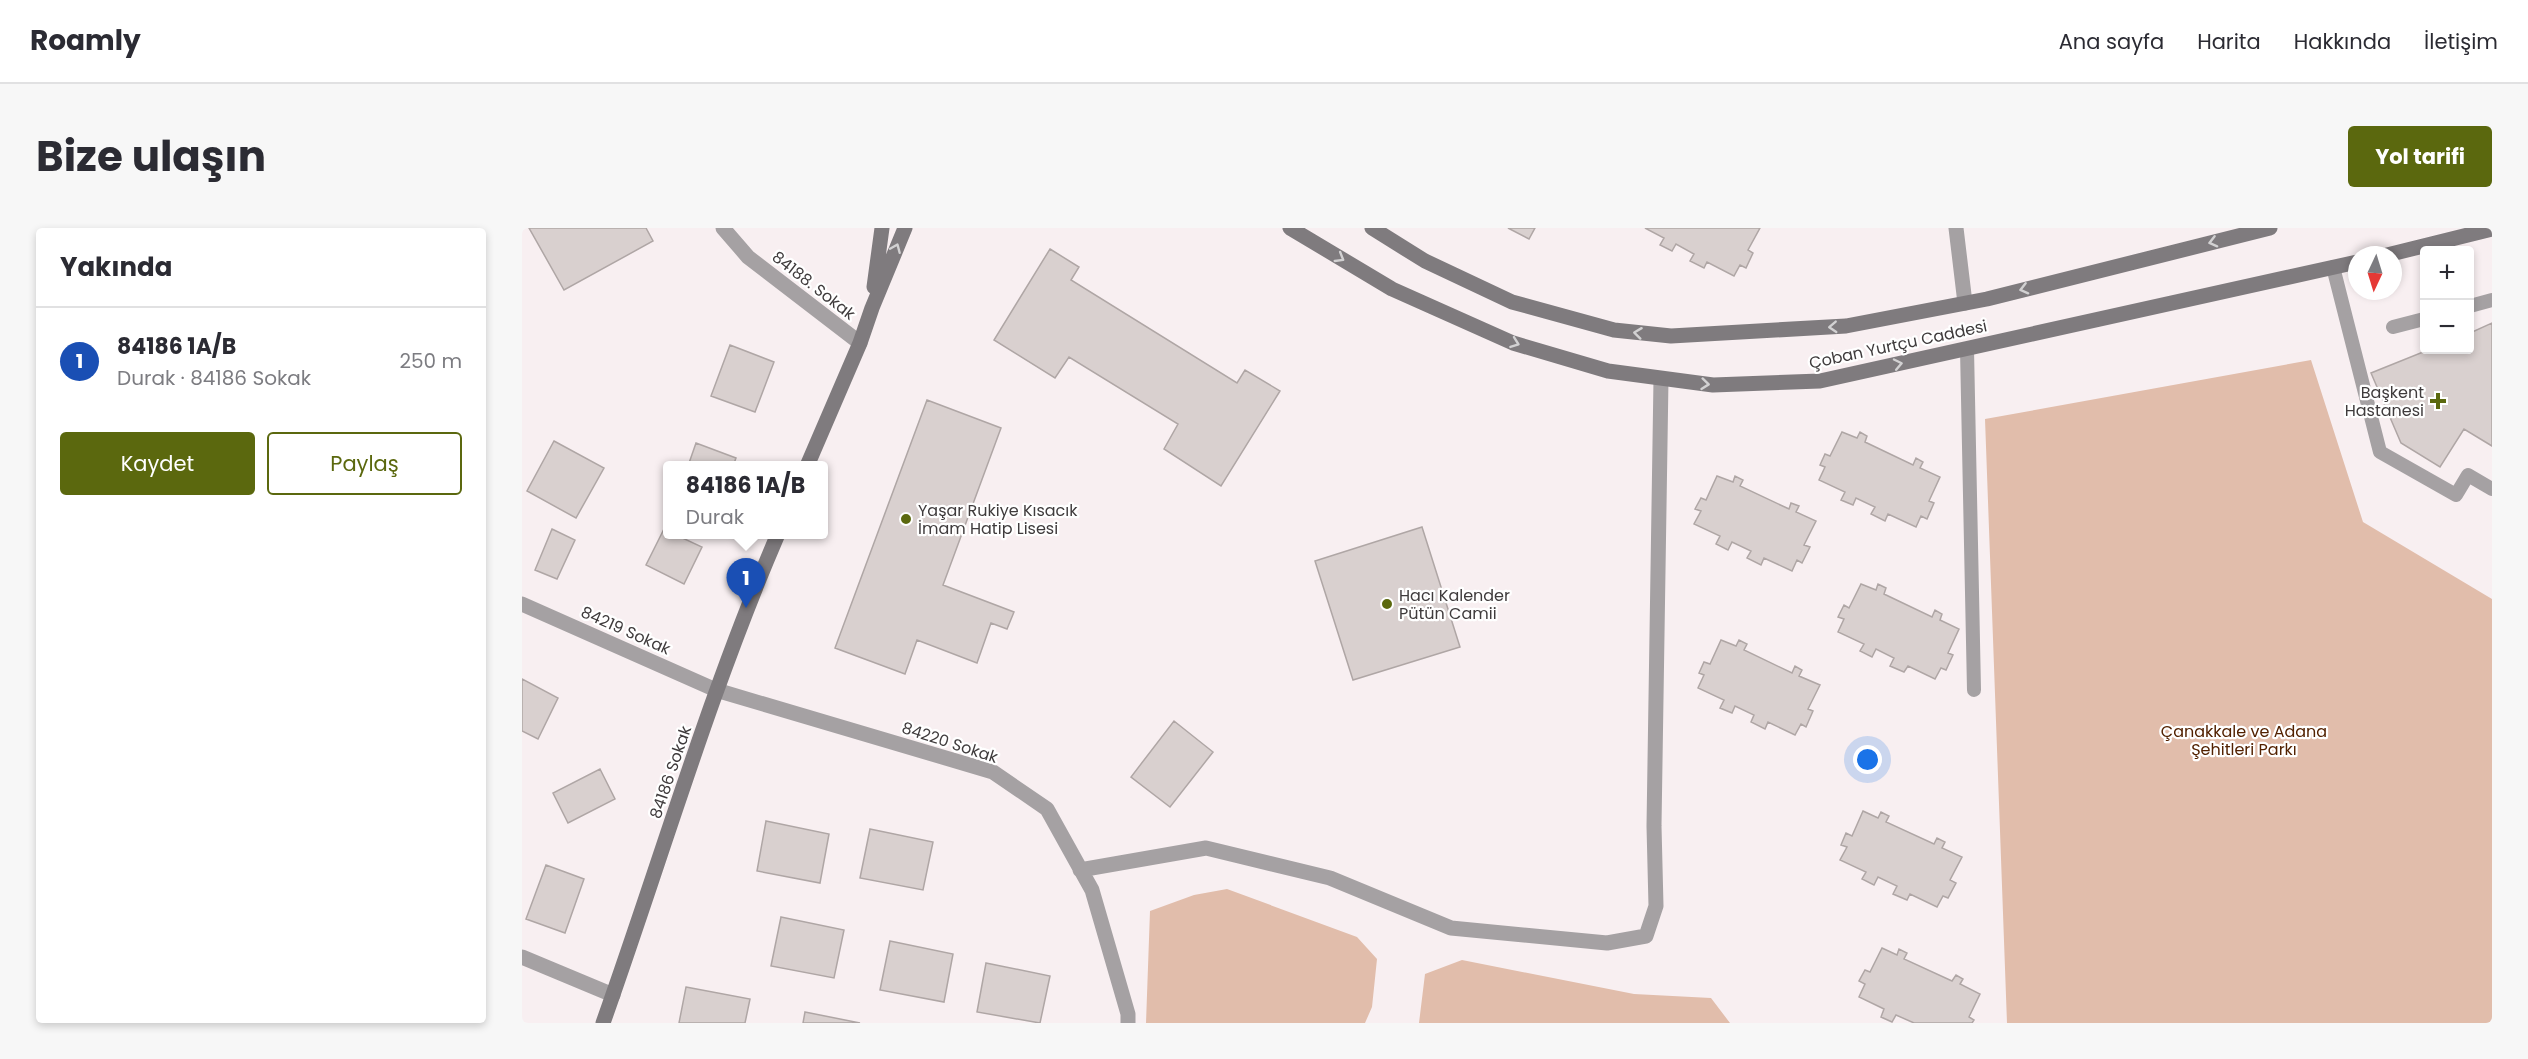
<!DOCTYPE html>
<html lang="tr">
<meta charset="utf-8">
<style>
:root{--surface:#fff;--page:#f7f7f7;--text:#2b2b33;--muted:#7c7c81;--line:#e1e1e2;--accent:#5b680e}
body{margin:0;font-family:Poppins,sans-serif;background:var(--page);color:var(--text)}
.controls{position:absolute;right:18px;top:18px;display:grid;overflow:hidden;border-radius:6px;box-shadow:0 3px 9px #0003}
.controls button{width:54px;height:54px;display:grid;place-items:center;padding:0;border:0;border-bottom:2px solid var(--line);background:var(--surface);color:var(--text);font:30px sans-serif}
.compass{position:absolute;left:1826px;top:18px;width:54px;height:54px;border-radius:50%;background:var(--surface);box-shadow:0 3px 9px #0003;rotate:184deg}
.you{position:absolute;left:1346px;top:532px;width:21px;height:21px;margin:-15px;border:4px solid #fff;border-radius:50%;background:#1a73e8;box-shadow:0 0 0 9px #1a73e833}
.badge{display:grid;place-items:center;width:39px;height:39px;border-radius:50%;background:var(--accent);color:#fff;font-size:20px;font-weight:700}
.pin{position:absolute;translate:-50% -50px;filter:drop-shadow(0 2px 3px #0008)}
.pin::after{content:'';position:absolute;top:32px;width:21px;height:18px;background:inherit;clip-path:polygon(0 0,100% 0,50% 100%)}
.popup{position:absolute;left:141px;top:233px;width:165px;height:78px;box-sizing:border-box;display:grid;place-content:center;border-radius:6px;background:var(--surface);filter:drop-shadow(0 2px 4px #0005);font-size:20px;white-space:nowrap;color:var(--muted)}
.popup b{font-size:22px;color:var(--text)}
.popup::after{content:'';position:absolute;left:50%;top:100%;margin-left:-12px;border:12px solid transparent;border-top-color:var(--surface)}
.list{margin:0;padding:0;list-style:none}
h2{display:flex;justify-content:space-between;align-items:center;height:78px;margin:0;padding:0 24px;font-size:26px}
h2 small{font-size:20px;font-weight:400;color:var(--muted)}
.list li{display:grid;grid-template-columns:39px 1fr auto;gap:18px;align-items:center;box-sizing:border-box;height:108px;padding:0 24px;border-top:2px solid var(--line)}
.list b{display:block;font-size:22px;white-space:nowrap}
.list p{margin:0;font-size:20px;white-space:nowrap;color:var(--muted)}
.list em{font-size:20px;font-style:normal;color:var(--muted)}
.actions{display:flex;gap:12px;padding:18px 24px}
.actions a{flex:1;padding:14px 0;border:2px solid var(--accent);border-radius:6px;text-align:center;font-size:21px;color:var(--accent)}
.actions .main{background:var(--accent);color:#fff}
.map{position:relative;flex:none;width:1970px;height:795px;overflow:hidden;border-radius:6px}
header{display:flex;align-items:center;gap:36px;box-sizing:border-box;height:84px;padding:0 30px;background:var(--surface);border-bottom:2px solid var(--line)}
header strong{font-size:28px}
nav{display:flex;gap:33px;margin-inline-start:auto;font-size:21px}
.intro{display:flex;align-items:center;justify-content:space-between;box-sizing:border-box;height:144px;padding:0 36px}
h1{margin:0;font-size:42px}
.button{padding:15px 27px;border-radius:6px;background:var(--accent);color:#fff;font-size:21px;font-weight:700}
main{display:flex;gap:36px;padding:0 36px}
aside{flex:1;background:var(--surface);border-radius:6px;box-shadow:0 3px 9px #0003}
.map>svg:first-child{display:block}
.green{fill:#e1bdab}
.building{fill:#d9d0cf;stroke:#afa6a5;stroke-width:1.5}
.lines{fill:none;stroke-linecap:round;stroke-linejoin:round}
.lane{stroke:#a5a1a3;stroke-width:14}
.street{stroke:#a5a1a3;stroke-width:15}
.secondary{stroke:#7f7b7e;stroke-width:15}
.oneway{stroke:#d2d1d2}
.poi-dot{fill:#5b680e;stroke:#fff;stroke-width:2}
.labels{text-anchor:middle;stroke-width:4.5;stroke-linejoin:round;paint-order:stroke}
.street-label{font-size:16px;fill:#3f3b3c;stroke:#fff}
.poi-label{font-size:16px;fill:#3f3b3c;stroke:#fff;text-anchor:start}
.park-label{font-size:16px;fill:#522100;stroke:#fff}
</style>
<header>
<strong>Roamly</strong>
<nav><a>Ana sayfa</a><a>Harita</a><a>Hakkında</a><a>İletişim</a></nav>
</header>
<div class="intro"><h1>Bize ulaşın</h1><a class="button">Yol tarifi</a></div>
<main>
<aside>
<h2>Yakında<small></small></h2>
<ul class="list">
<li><span class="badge" style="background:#1a4fb4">1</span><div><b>84186 1A/B</b><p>Durak · 84186 Sokak</p></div><em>250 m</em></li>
</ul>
<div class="actions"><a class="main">Kaydet</a><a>Paylaş</a></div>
</aside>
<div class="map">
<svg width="1970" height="795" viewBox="0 0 1970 795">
<rect width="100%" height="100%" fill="#f8eff1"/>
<!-- green -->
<path class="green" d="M1789 132 1841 294 1970 371V795H1485L1463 191Z
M705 661 835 709 855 731 850 779 843 795H624L628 683 672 667Z
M940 732 1112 766 1189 770 1208 795H897L903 746Z"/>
<!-- building -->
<path class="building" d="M7 0H124L131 13 42 62Z
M986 0H1013L1007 11Z
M1123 0H1238L1226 22 1231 25 1224 40 1218 37 1212 48 1185 34 1182 40 1168 33 1172 26 1154 16 1150 23 1138 17 1142 10Z
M528 21 557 39 549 52 715 155 723 142 758 163 699 258 642 221 656 196 547 129 533 150 472 112Z
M1970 95V218L1942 201 1918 239 1879 215 1849 145 1906 122H1948V105Z
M208 117 252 134 233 184 189 168Z
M405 172 479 200 421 357 492 384 485 401 469 395 455 435 395 412 383 446 313 420Z
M1320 204 1335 210 1338 204 1345 208 1343 214 1391 237 1394 230 1401 234 1398 240 1418 249 1407 273 1412 275 1405 291 1399 288 1394 299 1366 286 1363 293 1349 286 1353 279 1334 270 1331 277 1319 272 1323 264 1297 252 1303 239 1298 237 1303 226 1308 228Z
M32 213 82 240 54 290 5 263Z
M174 215 214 230 211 238H166Z
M1195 248 1211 254 1213 248 1221 252 1218 258 1267 281 1269 275 1277 278 1274 284 1294 293 1282 317 1288 319 1280 335 1275 332 1270 343 1242 330 1239 337 1225 330 1229 323 1210 314 1206 322 1194 316 1198 308 1172 296 1179 283 1173 281 1179 270 1184 272Z
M900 299 938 419 831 452 793 333Z
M30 301 53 312 35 351 13 342Z
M142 301 146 303V306H152L180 319 162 356 124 337Z
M1339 356 1354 362 1356 356 1364 360 1362 366 1410 389 1413 382 1420 386 1418 392 1437 401 1426 425 1431 427 1424 442 1419 440 1413 451 1386 438 1382 444 1368 438 1372 430 1354 421 1350 429 1338 423 1342 416 1316 404 1322 391 1316 389 1322 377 1327 380Z
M1199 412 1214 418 1217 412 1225 416 1222 422 1270 445 1273 438 1280 442 1277 448 1298 457 1286 481 1291 483 1284 499 1279 496 1273 507 1246 494 1243 501 1229 494 1232 487 1213 478 1210 485 1198 480 1202 472 1176 460 1182 447 1177 445 1182 434 1188 436Z
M0 451 36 470 16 511 0 503Z
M652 493 691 524 648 579 609 549Z
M78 541 93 571 46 595 31 565Z
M1341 583 1356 590 1359 584 1367 588 1364 594 1412 616 1415 610 1423 614 1420 620 1440 629 1428 652 1434 655 1426 670 1421 668 1415 679 1388 666 1385 672 1371 666 1375 658 1356 649 1352 657 1340 651 1344 644 1318 632 1325 619 1319 617 1324 605 1330 608Z
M244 593 307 606 298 655 235 643Z
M348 601 411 614 401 662 338 650Z
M24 637 62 651 43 705 4 691Z
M259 689 322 702 312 750 249 738Z
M368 713 431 726 422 774 358 762Z
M1360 720 1375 727 1377 721 1385 725 1382 731 1430 753 1434 747 1441 751 1438 756 1458 766 1447 789 1452 792 1450 795H1392L1374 787 1370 794 1359 789 1362 781 1337 769 1343 756 1337 753 1343 742 1348 744Z
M464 735 528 748 518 795 455 784Z
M164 759 228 771 223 795H157Z
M283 784 338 795H281Z"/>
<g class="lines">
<!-- lane -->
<path class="lane" d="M1811 39 1858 224 1934 267 1946 247 1970 261
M1948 78 1970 72
M1871 99 1902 91
M1445 121 1452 462"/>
<!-- street -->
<path class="street" d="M201 0 226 29 338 115
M1434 0 1443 75
M0 376 194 462 471 544 525 581 570 662 606 786V795
M558 642 684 620 808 650 929 700 1085 715 1124 708 1134 678 1132 598 1139 151
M0 729 91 767"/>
<!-- secondary -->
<path class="secondary" d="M768 0 870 61 991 115 1086 143 1191 157 1298 153 1835 34
M850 0 903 33 990 74 1092 102 1149 108 1324 98 1465 71 1748 0
M1865 27 1970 1
M352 59 360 0
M285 238 338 115 350 80 383 0
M81 795C139 632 187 466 256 306"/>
</g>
<!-- one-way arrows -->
<defs><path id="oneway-chevron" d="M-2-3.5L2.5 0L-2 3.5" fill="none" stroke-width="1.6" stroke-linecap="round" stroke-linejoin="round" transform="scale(1.5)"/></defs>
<g class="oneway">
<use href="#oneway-chevron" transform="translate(1691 14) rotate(166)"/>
<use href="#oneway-chevron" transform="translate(374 20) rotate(-67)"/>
<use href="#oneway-chevron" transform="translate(818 30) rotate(31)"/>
<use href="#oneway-chevron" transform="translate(1502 61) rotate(166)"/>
<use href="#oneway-chevron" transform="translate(1311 99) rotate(177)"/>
<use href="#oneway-chevron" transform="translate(1116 105) rotate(-173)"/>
<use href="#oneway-chevron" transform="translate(993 115) rotate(20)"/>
<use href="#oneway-chevron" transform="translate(1376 136) rotate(-12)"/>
<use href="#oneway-chevron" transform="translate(1183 156) rotate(6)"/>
</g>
<!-- markers -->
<g class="poi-dot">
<path d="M1913 164h6v6h6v6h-6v6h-6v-6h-6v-6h6z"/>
<circle cx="384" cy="291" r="6"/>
<circle cx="865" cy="376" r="6"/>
</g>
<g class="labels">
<!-- street labels -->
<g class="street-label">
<text transform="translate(292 57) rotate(38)" y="6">84188. Sokak</text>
<text transform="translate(1376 116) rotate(-12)" y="6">Çoban Yurtçu Caddesi</text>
<text transform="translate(104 402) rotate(24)" y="6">84219 Sokak</text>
<text transform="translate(428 514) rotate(18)" y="6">84220 Sokak</text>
<text transform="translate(148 544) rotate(-71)" y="6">84186 Sokak</text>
</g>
<!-- poi labels -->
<g class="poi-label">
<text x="1902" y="170" text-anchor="end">Başkent<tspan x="1902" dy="18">Hastanesi</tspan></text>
<text x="396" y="288">Yaşar Rukiye Kısacık<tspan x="396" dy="18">İmam Hatip Lisesi</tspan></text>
<text x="877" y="373">Hacı Kalender<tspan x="877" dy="18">Pütün Camii</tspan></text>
</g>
<!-- park labels -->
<g class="park-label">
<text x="1722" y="509">Çanakkale ve Adana<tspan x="1722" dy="18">Şehitleri Parkı</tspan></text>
</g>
</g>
</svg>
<div class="controls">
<button>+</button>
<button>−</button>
</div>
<svg class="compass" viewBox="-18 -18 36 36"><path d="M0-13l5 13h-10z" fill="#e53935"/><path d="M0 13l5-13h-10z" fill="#7c7c81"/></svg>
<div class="you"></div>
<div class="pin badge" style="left:224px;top:380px;background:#1a4fb4">1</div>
<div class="popup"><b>84186 1A/B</b>Durak</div>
</div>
</main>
